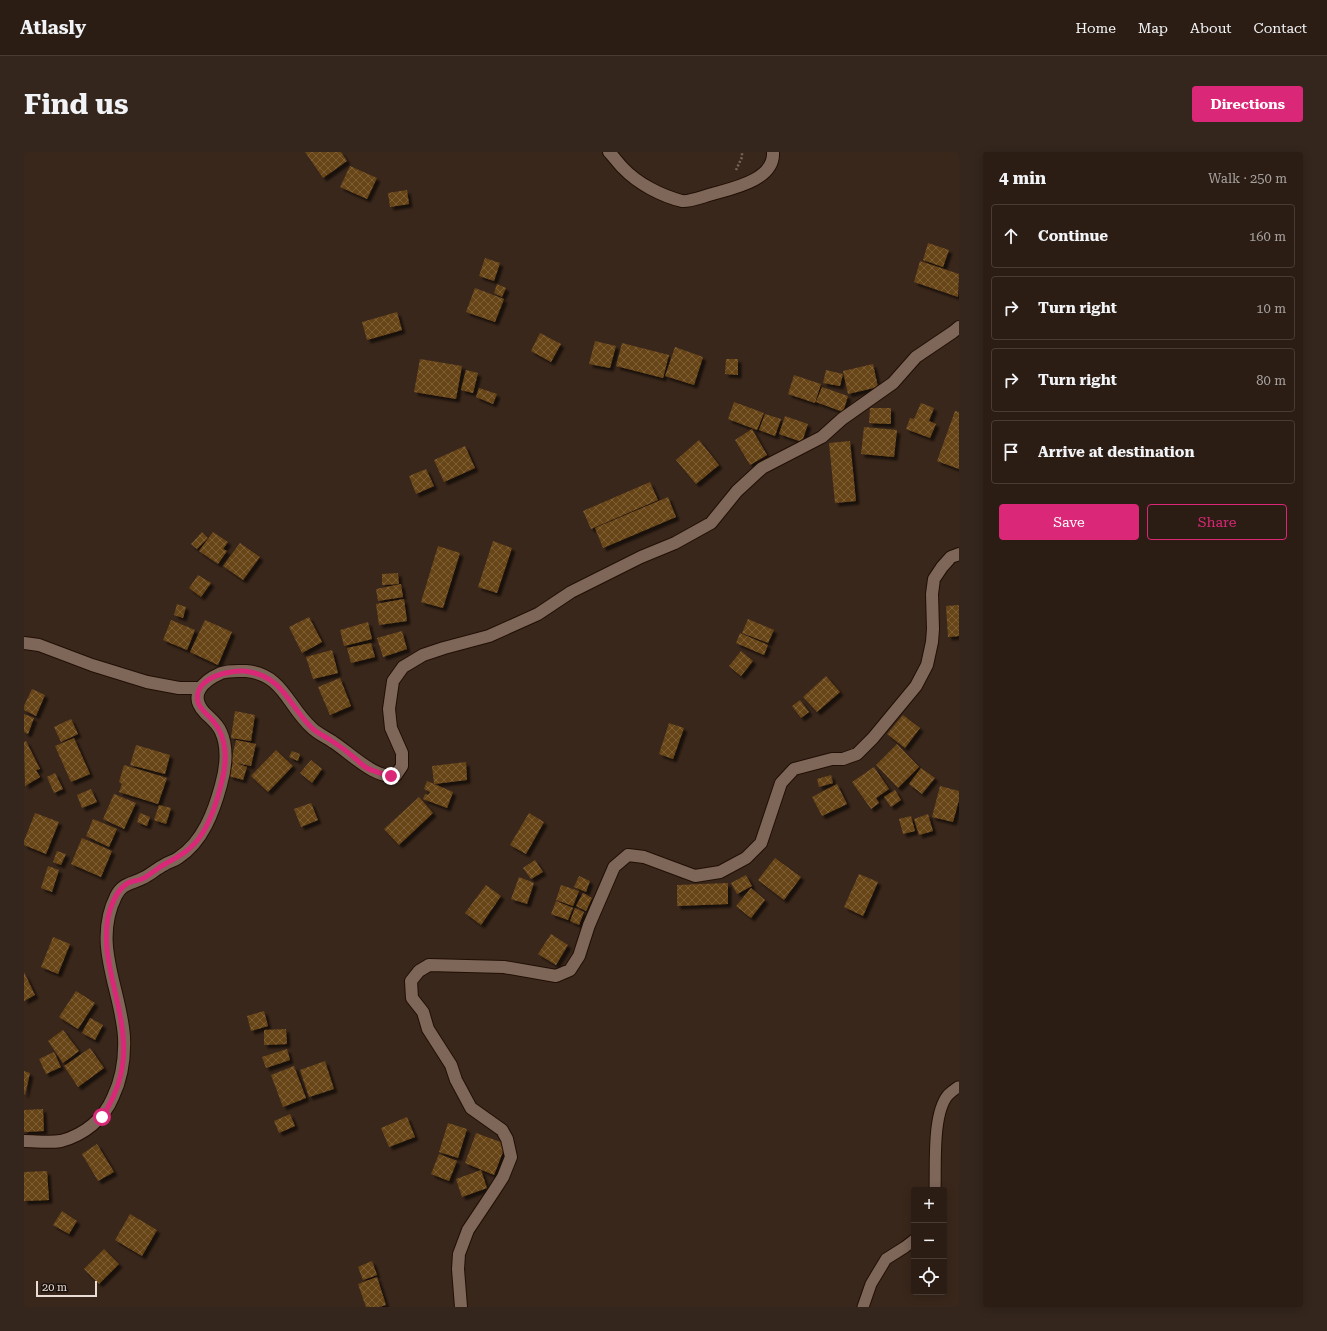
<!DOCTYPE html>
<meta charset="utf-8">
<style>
:root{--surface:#2c1d14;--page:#34261d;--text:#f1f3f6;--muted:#a6a2a0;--line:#483b34;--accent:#db2777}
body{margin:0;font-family:"Roboto Serif",serif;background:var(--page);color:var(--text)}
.controls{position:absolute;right:12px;bottom:12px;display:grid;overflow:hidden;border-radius:4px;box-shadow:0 2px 10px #0003}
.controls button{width:36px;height:36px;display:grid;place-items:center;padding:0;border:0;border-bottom:1px solid var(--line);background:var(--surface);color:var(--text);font:20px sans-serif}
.scale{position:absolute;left:12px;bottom:10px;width:61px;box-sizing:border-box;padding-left:4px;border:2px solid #e9dcd4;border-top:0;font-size:11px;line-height:14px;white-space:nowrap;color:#e9dcd4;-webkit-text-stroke:3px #1b120d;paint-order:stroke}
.stop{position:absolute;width:12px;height:12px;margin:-9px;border:3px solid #db2777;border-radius:50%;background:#fff}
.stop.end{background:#db2777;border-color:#fff;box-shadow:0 1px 4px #0008}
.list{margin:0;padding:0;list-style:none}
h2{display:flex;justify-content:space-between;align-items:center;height:52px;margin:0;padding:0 16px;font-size:17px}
h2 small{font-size:13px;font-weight:400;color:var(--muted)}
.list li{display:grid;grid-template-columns:26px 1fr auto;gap:12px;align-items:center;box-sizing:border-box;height:64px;margin:0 8px 8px;padding:0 8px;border:1px solid var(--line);border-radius:4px}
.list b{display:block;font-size:15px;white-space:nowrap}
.list em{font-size:13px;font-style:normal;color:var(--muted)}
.actions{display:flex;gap:8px;padding:12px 16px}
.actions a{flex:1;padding:9px 0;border:1px solid var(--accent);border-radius:4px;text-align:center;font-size:14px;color:var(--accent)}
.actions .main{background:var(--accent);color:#fff}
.icon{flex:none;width:22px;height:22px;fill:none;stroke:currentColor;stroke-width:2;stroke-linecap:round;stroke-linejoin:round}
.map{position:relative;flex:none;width:935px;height:1155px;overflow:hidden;border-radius:4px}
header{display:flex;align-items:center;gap:24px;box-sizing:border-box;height:56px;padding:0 20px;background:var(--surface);border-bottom:1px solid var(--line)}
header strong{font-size:19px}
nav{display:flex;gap:22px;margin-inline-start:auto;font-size:14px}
.intro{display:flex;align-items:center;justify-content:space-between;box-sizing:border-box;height:96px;padding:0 24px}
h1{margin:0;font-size:28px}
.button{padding:10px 18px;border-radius:4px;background:var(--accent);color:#fff;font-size:14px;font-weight:700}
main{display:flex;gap:24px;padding:0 24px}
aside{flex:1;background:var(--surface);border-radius:4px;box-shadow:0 2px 10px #0003}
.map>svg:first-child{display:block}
.building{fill:url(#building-cross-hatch);filter:url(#shadow)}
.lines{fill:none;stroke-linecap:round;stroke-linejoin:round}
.service-casing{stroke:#210f05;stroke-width:13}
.minor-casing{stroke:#210f05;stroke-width:14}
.path{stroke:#75655a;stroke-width:2.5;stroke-dasharray:2 2;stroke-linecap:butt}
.service{stroke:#7e6759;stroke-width:11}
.minor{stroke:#7e6759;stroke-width:12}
.route{stroke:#db2777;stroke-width:5}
</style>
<header>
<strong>Atlasly</strong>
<nav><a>Home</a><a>Map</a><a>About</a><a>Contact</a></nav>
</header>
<div class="intro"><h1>Find us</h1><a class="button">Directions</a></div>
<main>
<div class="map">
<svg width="935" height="1155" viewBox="0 0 935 1155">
<defs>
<pattern id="building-cross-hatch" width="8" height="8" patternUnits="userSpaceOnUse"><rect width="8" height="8" fill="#674418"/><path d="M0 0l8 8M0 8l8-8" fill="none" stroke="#7d5e39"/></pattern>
<filter id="shadow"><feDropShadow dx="3.5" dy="3.5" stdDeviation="1" flood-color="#0009"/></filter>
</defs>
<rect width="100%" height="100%" fill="#3a271b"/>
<!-- building -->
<path class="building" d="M281 0H317L323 9 299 26Z
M326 14 353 26 343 47 316 35Z
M383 38 385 52 366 55 364 41Z
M904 91 925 98 919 115 899 108Z
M461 106 476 111 470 129 455 124Z
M896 109 935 122 934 145 890 130Z
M473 132 482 136 478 145 470 141Z
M451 136 480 147 471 170 442 160Z
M373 160 378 178 343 188 338 170Z
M516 181 537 192 527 210 507 199Z
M571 189 592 194 586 216 565 212Z
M598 191 645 203 639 226 592 214Z
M651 195 679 205 670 233 641 224Z
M396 207 438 214 432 247 390 240Z
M702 207H714V223L701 222Z
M849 212 854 235 824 242 819 219Z
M442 218 454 221 449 241 437 238Z
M802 218 819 222 816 234 799 231Z
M770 223 797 232 791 251 764 242Z
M798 235 824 244 819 260 792 250Z
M455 236 473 242 469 252 452 245Z
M710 250 740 261 733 278 704 267Z
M897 251 910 256 905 269 912 272 906 286 882 277 886 266 890 267Z
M846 256H867V272L845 271Z
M931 259 935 260V317L913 309Z
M741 262 757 267 751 284 735 278Z
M761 264 784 272 778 290 755 282Z
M840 275 873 278 870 305 837 302Z
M728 277 743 303 726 313 711 288Z
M675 288 695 313 672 332 652 308Z
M826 289 832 349 811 351 805 291Z
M441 294 451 316 420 330 410 308Z
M402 317 410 334 392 342 385 324Z
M626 330 634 348 567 377 559 359Z
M644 345 652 365 579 396 571 376Z
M178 380 184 386 173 397 167 392Z
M189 380 204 390 199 397 203 399 194 412 175 399Z
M469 389 488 396 473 441 454 435Z
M216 391 236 405 219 428 199 414Z
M414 394 436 401 419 456 397 450Z
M374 421 375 432 358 433V422Z
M174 423 187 431 177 445 165 436Z
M377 432 379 445 354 449 352 437Z
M380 447 383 469 355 473 352 452Z
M153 452 162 455 159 466 150 463Z
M935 453V484L924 485 922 454Z
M285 465 298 490 278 501 265 475Z
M724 467 750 478 744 491 718 481Z
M147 468 171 478 163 498 139 488Z
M181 468 208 480 194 513 166 500Z
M344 470 348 487 320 494 316 478Z
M378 479 383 497 359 505 353 486Z
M716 481 744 493 740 503 712 491Z
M347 491 351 505 327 511 323 496Z
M308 498 314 521 289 527 282 505Z
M717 499 729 509 717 524 705 514Z
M802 524 816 540 793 560 779 545Z
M316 526 327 554 306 563 294 535Z
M8 537 21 543 12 564 0 558V554Z
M776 548 785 560 777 566 768 554Z
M211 559 231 563 227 589 207 586Z
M0 562 10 566 4 582 0 580Z
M879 563 896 576 881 596 863 582Z
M47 567 54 582 37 590 30 575Z
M645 571 660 576 649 607 635 602Z
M50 586 66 622 47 630 31 594Z
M212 588 232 592 227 614 207 610Z
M2 589 16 617 12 618 16 625 1 634 0 590Z
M873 592 895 615 874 636 852 613Z
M112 593 146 603 141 622 106 613Z
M252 598 269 614 244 640 227 624Z
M268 599 276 602 274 609 265 605Z
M287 608 298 617 288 631 276 621Z
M209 610 223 615 219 628 205 624Z
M442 610 443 628 410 632 408 614Z
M100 613 143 626 134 652 95 640 98 632 95 630Z
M850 615 865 637 852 646 855 651 847 657 828 630Z
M897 616 911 626 898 642 885 632Z
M31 621 39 637 30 641 23 625Z
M807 623 809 631 795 635 793 627Z
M403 629 429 640 423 656 399 647 401 642 404 643 406 640 400 637Z
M813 632 823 652 798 664 788 645Z
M916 634 935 639V648L929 670 908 665Z
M67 637 73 650 58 656 53 643Z
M871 638 877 648 867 655 860 645Z
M90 642 112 651 100 677 79 667Z
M395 645 409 661 375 693 360 677Z
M287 651 294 668 277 675 270 657Z
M135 653 147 656 142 672 130 668Z
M11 661 35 670 22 702 0 693V689Z
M116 661 126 665 123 674 113 670Z
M505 661 520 670 502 702 486 693Z
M904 662 909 679 895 683 890 667Z
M887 664 891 679 879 682 875 667Z
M69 667 93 677 85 695 62 684Z
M58 686 88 699 77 725 47 712Z
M33 699 42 702 37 713 29 710Z
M751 706 777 725 760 748 734 728Z
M511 708 519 720 507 727 499 716Z
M24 714 35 718 28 740 17 736Z
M835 722 854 730 839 764 820 755Z
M722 723 728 734 713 742 707 731Z
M555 724 566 729 562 740 550 735Z
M495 725 510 731 503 752 487 747Z
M704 731V752L653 754V733Z
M462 733 477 744 457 773 441 761Z
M537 733 555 739 549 754 532 748Z
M727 736 741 748 727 766 712 754Z
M559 741 568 746 562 759 552 754Z
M532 749 549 756 544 768 527 762Z
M551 756 560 760 555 773 546 769Z
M527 782 544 793 532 813 514 802Z
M29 785 46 792 34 822 17 815Z
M0 820 11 843 0 849Z
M52 839 71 851 54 877 35 865Z
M240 859 244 874 227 879 223 864Z
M66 866 79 873 71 888 58 881Z
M262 877 263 892 240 893V878Z
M39 878 55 899 39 911 24 889Z
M66 896 80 916 54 935 40 914Z
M263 897 266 908 242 916 238 905Z
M30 900 37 915 22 922 15 907Z
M301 909 310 937 285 945 276 918Z
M270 914 282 946 259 955 247 923Z
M0 919 6 921 1 943 0 942Z
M19 957 20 979 0 980V958Z
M266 962 271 974 255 981 250 969Z
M383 965 391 985 365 995 357 976Z
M424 971 443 977 434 1006 415 1000Z
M452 981 482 992 470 1023 441 1011Z
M73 992 90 1020 74 1029 58 1002Z
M415 1002 433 1009 425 1029 407 1022Z
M457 1018 463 1036 438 1045 432 1027Z
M23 1019 25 1048 0 1049V1020Z
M38 1059 53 1069 45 1082 29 1073Z
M106 1062 133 1078 118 1104 91 1088Z
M80 1097 95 1112 75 1132 60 1117Z
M348 1109 353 1123 339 1128 334 1115Z
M353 1125 362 1153 355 1155H342L334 1132Z"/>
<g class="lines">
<defs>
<path id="service" d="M911 1038C912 1014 908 962 924 943 927 940 931 937 934 935H935
M839 1155 847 1132 862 1107 881 1095 890 1088"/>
<path id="minor" d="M585 0C590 5 594 11 599 16 614 32 638 44 658 49 664 50 678 45 685 43 705 37 751 29 749 0
M0 491 15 493 68 513 123 530 155 536H175
M0 989C12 989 25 991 37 989 60 983 80 967 89 945 98 926 101 906 100 885 97 837 68 792 92 744 98 731 108 732 119 726 126 723 132 717 140 713 144 710 150 709 154 706 179 690 190 659 197 633 202 616 204 595 197 580 194 572 187 567 181 561 164 543 179 529 197 521 205 518 214 519 222 519 259 522 264 555 288 576 294 582 302 585 309 590 325 600 353 629 372 623L378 614V601L367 576 365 557 369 529 379 515 399 503 420 496 465 484 514 462 547 440 617 405 651 391 687 371 713 339 738 316 798 285 818 267 869 231 892 205 929 180 935 175
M437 1155 434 1117 435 1102 444 1078 470 1039 479 1025 487 1005 483 987 478 978 447 956 432 928 427 913 404 877 399 860 388 846 387 829 395 819 405 813 480 815 532 824 546 818 555 804 565 773 590 715 604 703 620 705 671 724 696 720 722 706 737 691 757 631 770 617 808 607H819L833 602 849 586 892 534 903 513 908 490 909 477 908 442 910 427 918 415 927 405 935 402"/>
</defs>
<!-- service casing -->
<use href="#service" class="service-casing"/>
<!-- minor casing -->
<use href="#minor" class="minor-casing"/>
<!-- path -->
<path class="path" d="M712 18 718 5V0"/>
<!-- service -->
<use href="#service" class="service"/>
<!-- minor -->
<use href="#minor" class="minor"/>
</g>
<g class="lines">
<!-- route -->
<path class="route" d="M78 965C109 918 101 882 89 831 84 809 80 788 84 765 87 753 92 738 104 731 108 729 113 729 118 727 124 724 130 719 136 715 147 708 158 704 167 695 183 681 192 653 197 633 203 612 204 587 190 570 185 563 176 558 174 550 168 525 209 516 226 520 259 526 265 553 287 575 292 581 301 584 308 589 316 594 324 600 332 607 335 610 339 614 343 616 350 620 360 622 367 624"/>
</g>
</svg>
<div class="controls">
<button>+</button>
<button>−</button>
<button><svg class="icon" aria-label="locate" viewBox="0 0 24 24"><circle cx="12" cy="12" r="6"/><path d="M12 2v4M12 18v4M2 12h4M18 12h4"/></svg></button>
</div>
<div class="scale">20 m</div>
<div class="stop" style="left:78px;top:965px"></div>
<div class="stop end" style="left:367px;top:624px"></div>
</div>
<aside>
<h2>4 min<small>Walk · 250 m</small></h2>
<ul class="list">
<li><svg class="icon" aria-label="ahead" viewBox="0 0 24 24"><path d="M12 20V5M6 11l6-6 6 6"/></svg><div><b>Continue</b></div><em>160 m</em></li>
<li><svg class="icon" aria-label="right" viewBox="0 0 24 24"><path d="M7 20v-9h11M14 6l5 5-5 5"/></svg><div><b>Turn right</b></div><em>10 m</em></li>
<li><svg class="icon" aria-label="right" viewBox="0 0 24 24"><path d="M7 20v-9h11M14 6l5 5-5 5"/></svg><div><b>Turn right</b></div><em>80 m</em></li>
<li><svg class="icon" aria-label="arrive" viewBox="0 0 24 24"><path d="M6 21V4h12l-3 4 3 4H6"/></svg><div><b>Arrive at destination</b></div></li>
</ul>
<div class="actions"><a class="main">Save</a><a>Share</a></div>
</aside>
</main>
